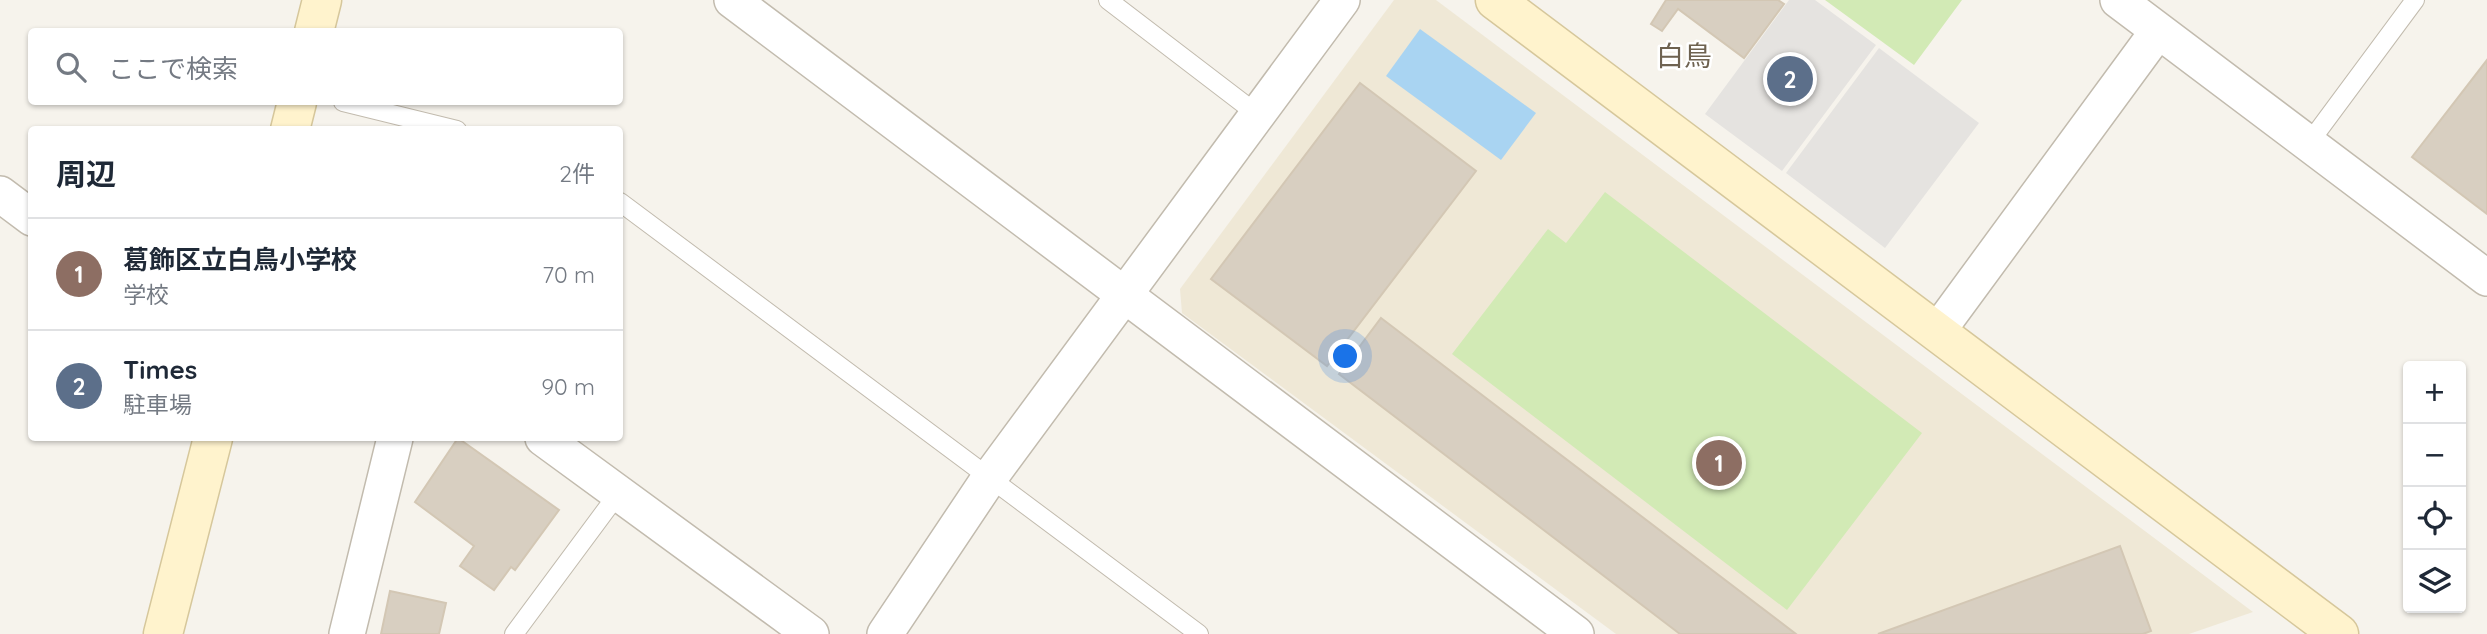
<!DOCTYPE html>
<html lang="ja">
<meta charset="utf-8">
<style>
:root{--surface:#fff;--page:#f2f2f3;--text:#1f2937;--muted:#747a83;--line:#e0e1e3;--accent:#fc3f1d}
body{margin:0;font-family:Quicksand,"Noto Sans JP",sans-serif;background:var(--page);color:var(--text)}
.controls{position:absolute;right:21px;bottom:21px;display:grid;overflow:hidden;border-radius:7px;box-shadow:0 2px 5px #0004}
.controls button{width:63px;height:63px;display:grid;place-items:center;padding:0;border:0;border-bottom:2px solid var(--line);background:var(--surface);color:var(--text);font:35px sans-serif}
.you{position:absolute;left:1346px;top:357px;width:24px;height:24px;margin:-18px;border:5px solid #fff;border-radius:50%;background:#1a73e8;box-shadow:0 0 0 10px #1a73e833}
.badge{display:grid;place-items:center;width:46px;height:46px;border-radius:50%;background:var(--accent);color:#fff;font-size:23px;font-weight:700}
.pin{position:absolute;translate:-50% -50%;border:4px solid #fff;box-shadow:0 2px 7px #0006}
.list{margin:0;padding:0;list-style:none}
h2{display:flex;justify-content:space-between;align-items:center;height:91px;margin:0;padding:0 28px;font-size:30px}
h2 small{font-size:23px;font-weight:400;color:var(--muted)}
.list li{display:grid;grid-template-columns:46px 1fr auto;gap:21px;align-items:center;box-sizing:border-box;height:112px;padding:0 28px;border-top:2px solid var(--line)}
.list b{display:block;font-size:26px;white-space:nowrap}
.list p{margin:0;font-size:23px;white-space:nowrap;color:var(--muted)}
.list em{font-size:23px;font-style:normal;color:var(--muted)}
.icon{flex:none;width:38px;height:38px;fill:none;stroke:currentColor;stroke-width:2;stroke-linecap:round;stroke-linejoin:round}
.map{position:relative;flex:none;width:2487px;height:634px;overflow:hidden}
.search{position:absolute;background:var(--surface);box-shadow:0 2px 5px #0004;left:28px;top:28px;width:595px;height:77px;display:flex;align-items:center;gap:18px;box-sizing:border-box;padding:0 24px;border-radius:7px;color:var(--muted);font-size:26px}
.panel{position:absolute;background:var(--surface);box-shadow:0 2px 5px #0004;left:28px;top:126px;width:595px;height:315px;border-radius:7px}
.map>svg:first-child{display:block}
.education{fill:#efe8d6}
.green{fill:#d2eab5}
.parking{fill:#e5e3e0}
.water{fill:#a9d4f2}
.building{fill:#d8cfc1;stroke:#d3c7b4;stroke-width:2}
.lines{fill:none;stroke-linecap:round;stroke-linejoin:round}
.lane-casing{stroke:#c2bbae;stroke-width:20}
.street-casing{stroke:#c2bbae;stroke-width:38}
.secondary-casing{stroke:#d6c79b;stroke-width:41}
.lane{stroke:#fff;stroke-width:18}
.street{stroke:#fff;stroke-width:35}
.secondary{stroke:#fff3cd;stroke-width:38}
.labels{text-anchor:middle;stroke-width:5;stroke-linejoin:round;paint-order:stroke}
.quarter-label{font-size:28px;fill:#6e6250;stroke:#fff}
</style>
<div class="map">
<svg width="2487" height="634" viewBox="0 0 2487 634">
<rect width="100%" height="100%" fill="#f6f3ec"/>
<!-- education -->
<path class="education" d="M1394 0H1436L2253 612 2189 634H1616L1182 313 1180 289Z"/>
<!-- green -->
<path class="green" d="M1825 0H1962L1914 65Z
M1605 192 1922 433 1787 610 1452 354 1548 229 1566 243Z"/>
<!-- parking -->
<path class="parking" d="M1789 0H1815L1876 45 1782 171 1705 114Z
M1879 48 1979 123 1885 248 1786 173Z"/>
<!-- water -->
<path class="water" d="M1420 29 1536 113 1501 160 1386 76Z"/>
<!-- building -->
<path class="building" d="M1666 0H1778L1784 4 1744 58 1678 9 1662 31 1651 24Z
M2487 60V214L2412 157Z
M1360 83 1476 171 1327 366 1211 279Z
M1381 318 1796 634H1680L1339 374Z
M458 438 559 510 515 570 511 567 494 590 460 566 474 546 415 502Z
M2120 546 2151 631 2143 634H1878Z
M390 591 446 603 439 634H381Z"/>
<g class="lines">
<defs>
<path id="lane" d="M1108 0 1257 114
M343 102 457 130
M2309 143 2415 0
M620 202 1199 634
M514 634 620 491"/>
<path id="street" d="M732 0 1576 634
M2118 0 2487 278
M0 194 32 218
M1937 332 2158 31
M543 438 811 634
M347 634 395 438
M885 634 990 477 1342 0"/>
<path id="secondary" d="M1495 0 2339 634
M314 32 322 0
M290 130 297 102
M163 634 213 438"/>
</defs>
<!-- lane casing -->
<use href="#lane" class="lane-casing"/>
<!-- street casing -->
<use href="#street" class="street-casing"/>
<!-- secondary casing -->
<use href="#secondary" class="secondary-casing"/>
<!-- lane -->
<use href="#lane" class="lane"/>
<!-- street -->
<use href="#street" class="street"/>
<!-- secondary -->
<use href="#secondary" class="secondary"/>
</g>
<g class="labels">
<!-- quarter labels -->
<g class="quarter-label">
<text x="1684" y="66">白鳥</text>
</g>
</g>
</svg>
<div class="controls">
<button>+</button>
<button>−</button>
<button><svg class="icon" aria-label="locate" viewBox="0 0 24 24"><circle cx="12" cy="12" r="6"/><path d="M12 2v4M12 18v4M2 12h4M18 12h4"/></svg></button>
<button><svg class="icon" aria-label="layers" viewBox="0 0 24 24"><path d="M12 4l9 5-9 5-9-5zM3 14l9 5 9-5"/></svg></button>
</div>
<div class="you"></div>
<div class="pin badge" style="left:1719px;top:463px;background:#8d6e63">1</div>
<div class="pin badge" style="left:1790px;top:79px;background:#5c6f8a">2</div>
<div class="search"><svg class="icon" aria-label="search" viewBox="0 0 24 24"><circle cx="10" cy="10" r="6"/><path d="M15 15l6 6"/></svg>ここで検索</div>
<section class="panel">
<h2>周辺<small>2件</small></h2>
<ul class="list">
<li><span class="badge" style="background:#8d6e63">1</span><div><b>葛飾区立白鳥小学校</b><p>学校</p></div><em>70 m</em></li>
<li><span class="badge" style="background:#5c6f8a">2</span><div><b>Times</b><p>駐車場</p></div><em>90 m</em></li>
</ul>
</section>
</div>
